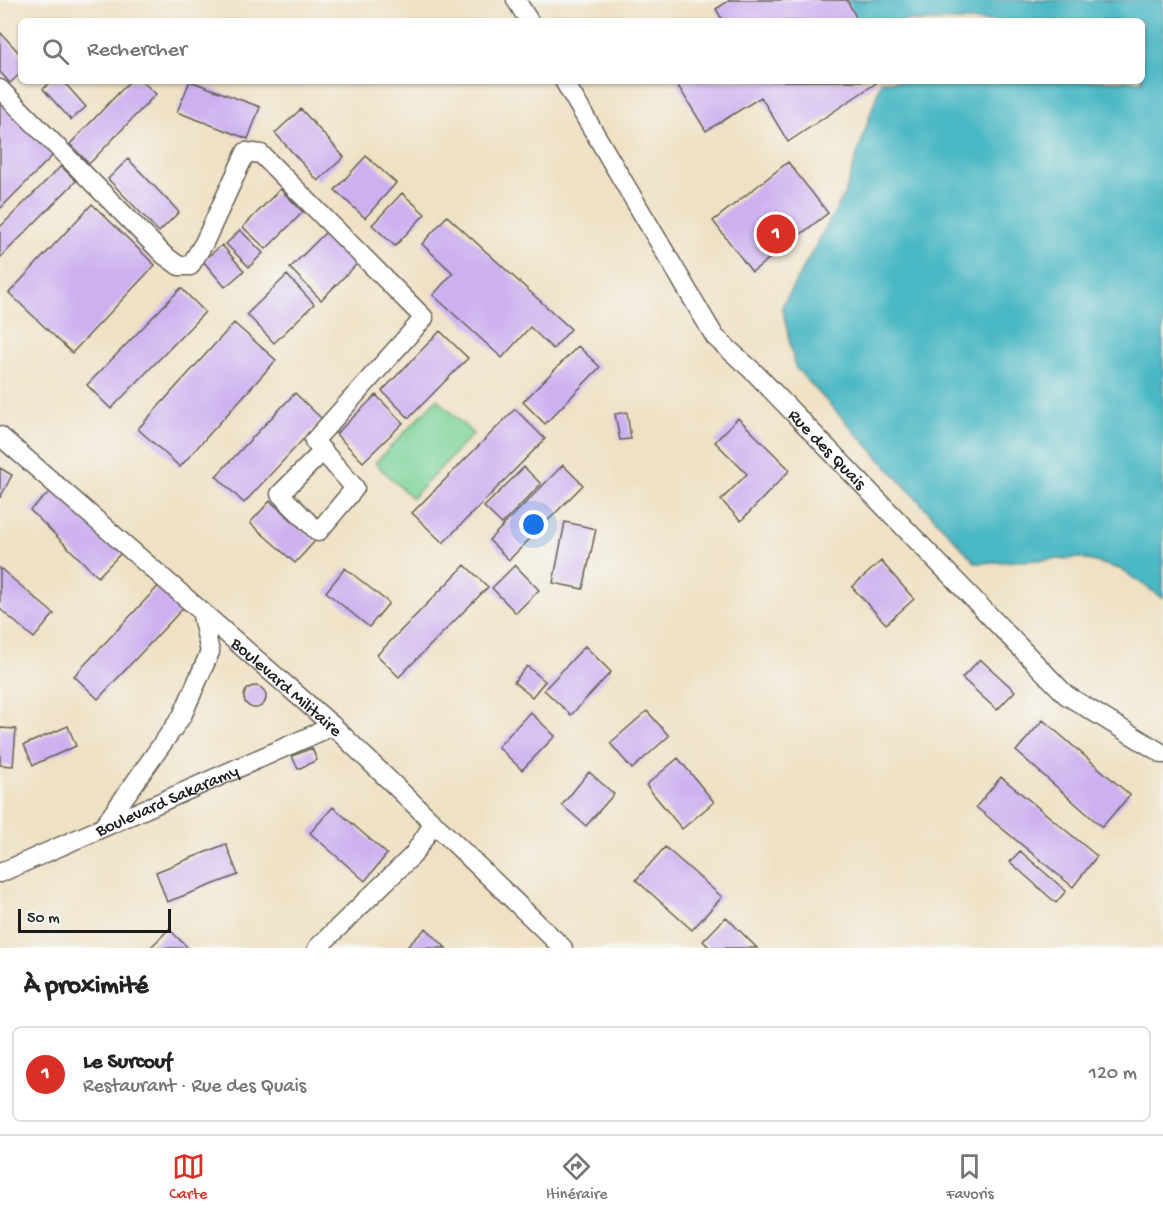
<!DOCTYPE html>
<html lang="fr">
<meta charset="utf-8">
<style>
:root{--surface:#fff;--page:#f6f6f6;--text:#222;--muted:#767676;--line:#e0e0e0;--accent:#d93025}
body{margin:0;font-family:"Gochi Hand",sans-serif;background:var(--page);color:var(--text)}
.scale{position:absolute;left:18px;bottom:15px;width:153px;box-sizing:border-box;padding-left:6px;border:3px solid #1c1c1c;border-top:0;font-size:16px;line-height:21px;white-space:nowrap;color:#1c1c1c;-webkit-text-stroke:4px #f6f6f2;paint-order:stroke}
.you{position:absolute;left:534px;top:525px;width:21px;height:21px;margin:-15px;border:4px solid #fff;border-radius:50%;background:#1a73e8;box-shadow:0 0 0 9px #1a73e833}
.badge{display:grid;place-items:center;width:39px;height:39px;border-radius:50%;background:var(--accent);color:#fff;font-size:20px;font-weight:700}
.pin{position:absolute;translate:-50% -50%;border:3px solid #fff;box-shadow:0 2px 6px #0006}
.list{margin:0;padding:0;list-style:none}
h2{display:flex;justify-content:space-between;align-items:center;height:78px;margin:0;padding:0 24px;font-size:26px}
h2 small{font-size:20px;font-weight:400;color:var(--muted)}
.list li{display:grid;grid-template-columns:39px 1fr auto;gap:18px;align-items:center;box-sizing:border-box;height:96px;margin:0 12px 12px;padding:0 12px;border:2px solid var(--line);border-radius:9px}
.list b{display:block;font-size:22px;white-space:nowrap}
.list p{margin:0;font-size:20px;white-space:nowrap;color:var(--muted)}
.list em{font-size:20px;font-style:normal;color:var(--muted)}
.icon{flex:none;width:33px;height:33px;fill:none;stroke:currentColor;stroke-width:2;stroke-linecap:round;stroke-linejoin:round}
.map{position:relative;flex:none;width:1163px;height:948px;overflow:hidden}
.search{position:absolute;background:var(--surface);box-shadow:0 2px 4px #0004;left:18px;right:18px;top:18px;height:66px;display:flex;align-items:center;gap:15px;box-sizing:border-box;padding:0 21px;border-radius:9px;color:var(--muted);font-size:22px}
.sheet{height:186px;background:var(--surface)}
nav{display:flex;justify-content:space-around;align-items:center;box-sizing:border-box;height:84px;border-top:2px solid var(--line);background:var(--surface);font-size:16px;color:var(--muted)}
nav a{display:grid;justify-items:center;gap:3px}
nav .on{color:var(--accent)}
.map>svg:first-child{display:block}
.green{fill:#7ad399;stroke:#4b785a;stroke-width:1.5}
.water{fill:#4ab7c4;stroke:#336a70;stroke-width:1.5}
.building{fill:#cdb0f0}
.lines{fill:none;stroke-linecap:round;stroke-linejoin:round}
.street-casing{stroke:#666157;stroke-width:21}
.street{stroke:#fff;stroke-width:18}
.labels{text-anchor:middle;stroke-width:5;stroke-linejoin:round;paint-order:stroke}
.street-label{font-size:18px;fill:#1c1c1c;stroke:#f6f6f2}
</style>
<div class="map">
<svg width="1163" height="948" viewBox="0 0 1163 948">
<rect width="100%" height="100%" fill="#f6f6f2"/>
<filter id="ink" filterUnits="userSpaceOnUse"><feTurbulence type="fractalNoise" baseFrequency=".0167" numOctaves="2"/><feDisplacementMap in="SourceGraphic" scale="12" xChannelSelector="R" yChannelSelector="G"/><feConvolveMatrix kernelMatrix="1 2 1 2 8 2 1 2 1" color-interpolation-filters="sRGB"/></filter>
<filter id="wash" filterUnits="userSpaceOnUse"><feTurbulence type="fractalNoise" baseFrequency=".008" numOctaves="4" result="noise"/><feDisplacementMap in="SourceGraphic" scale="24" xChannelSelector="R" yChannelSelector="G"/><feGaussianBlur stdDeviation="1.35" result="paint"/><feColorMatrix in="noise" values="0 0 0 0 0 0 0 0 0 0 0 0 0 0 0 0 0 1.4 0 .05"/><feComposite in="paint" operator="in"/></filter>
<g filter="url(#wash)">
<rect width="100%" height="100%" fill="#efe1c4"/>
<!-- green -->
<path class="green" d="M437 399 473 434 412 498 375 463Z"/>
<!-- water -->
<path class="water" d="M841 0H1163V598L1120 569 1081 558 976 563 795 367 782 306 845 193 881 81H1142V21H853Z"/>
<g id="blocks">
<!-- building -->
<path class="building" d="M730 0H847L858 21H723L716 9Z
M0 32 21 55V73L10 83 0 72Z
M52 81H63L86 107 71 120 43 89Z
M130 81H142L156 94 89 164 70 144Z
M190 81 260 107 248 139 177 112Z
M675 81H879L788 142 761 97 706 131Z
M0 102 53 155 0 209Z
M301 109 344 157 318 181 275 133Z
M366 156 396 183 365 218 335 190Z
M128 159 179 212 159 232 108 179Z
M788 162 828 213 752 272 713 221Z
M61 166 76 181 0 258V227Z
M280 189 303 212 266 249 243 227Z
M402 193 425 214 395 246 372 225Z
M92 204 155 265 72 353 9 293Z
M447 216 571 329 553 349 530 327 502 358 433 295 453 273 422 244Z
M240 230 263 253 249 267 226 244Z
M327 231 359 262 321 300 290 268Z
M222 245 244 271 225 287 203 261Z
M287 275 314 304 274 343 247 314Z
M181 288 205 312 111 409 87 385Z
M234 323 276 360 180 467 138 429Z
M440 331 468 358 409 418 382 391Z
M578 346 600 367 545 424 523 402Z
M295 393 322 419 244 503 216 476Z
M376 395 403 423 363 462 336 434Z
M515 409 545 439 443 543 412 513Z
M627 412 631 439 620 440 615 414Z
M738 418 790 470 741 521 721 500 747 474 715 442Z
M563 465 583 485 509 560 489 540Z
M524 467 541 484 502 524 484 507Z
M0 468 12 475 0 498Z
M58 485 125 549 98 577 30 510Z
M270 501 315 541 295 563 250 523Z
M565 522 596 529 583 589 553 583Z
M881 561 914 599 886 624 852 587Z
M465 565 488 587 399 677 377 655Z
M515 565 539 590 516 613 492 588Z
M0 568 54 614 34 638 0 609Z
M345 568 389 603 369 627 326 592Z
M164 580 188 603 98 699 74 676Z
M585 646 611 672 571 715 544 690Z
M980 659 1015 691 997 710 962 678Z
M527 666 545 681 532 697 514 682Z
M244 697a11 11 0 1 1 22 0a11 11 0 1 1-22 0Z
M647 711 669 736 632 769 610 743Z
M530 712 555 736 522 770 498 747Z
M1043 720 1130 795 1102 827 1016 751Z
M68 726 76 746 33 765 24 745Z
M0 728 16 729 13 766 0 765Z
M312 748 317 760 298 769 292 756Z
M678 758 714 802 682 829 646 785Z
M589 772 614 794 586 826 562 805Z
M1001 777 1097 856 1073 887 976 807Z
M333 807 387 854 365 881 310 833Z
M226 844 238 875 167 902 156 872Z
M665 847 722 897 692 930 636 880Z
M1020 851 1066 891 1056 903 1010 862Z
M726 917 757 948H710L703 941Z
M426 928 446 948H406Z
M169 929 188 948H150Z"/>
</g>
</g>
<g filter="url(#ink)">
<use href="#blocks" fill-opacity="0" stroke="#666157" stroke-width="1.5"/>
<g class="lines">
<defs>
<g id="street">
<path d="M516 0 529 21"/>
<path id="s1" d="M564 81 715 337 755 373 1066 695 1163 754"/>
<path d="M0 89 164 255 179 266H190L204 243 246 152 261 154 424 318 314 441 355 488 318 532 280 494 323 451"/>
<path id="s2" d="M0 436 333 726 563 948"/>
<path d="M104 826 182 716 210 652 201 611"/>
<path id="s3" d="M0 873 333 726"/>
<path d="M317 948 413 855 434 823"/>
</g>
</defs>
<!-- street casing -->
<use href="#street" class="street-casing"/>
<!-- street -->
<use href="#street" class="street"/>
</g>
</g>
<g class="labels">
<!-- street labels -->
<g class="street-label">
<text dy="6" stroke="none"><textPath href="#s1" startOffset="456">Rue des Quais</textPath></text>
<text dy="6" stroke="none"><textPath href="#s2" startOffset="381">Boulevard Militaire</textPath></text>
<text dy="6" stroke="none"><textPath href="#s3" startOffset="182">Boulevard Sakaramy</textPath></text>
</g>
</g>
</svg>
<div class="scale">50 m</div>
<div class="you"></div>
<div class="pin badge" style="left:776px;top:234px">1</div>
<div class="search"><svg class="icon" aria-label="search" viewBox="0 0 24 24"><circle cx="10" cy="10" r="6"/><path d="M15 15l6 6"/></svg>Rechercher</div>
</div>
<section class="sheet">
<h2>À proximité<small></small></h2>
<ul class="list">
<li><span class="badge">1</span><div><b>Le Surcouf</b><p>Restaurant · Rue des Quais</p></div><em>120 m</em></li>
</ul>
</section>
<nav>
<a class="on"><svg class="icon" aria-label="map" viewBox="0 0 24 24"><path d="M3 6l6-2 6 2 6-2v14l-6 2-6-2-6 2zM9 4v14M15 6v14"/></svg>Carte</a>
<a><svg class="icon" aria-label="directions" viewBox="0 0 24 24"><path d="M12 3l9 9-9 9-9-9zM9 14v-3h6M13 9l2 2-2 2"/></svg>Itinéraire</a>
<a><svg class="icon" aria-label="saved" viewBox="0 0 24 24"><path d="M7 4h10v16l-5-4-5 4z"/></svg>Favoris</a>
</nav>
